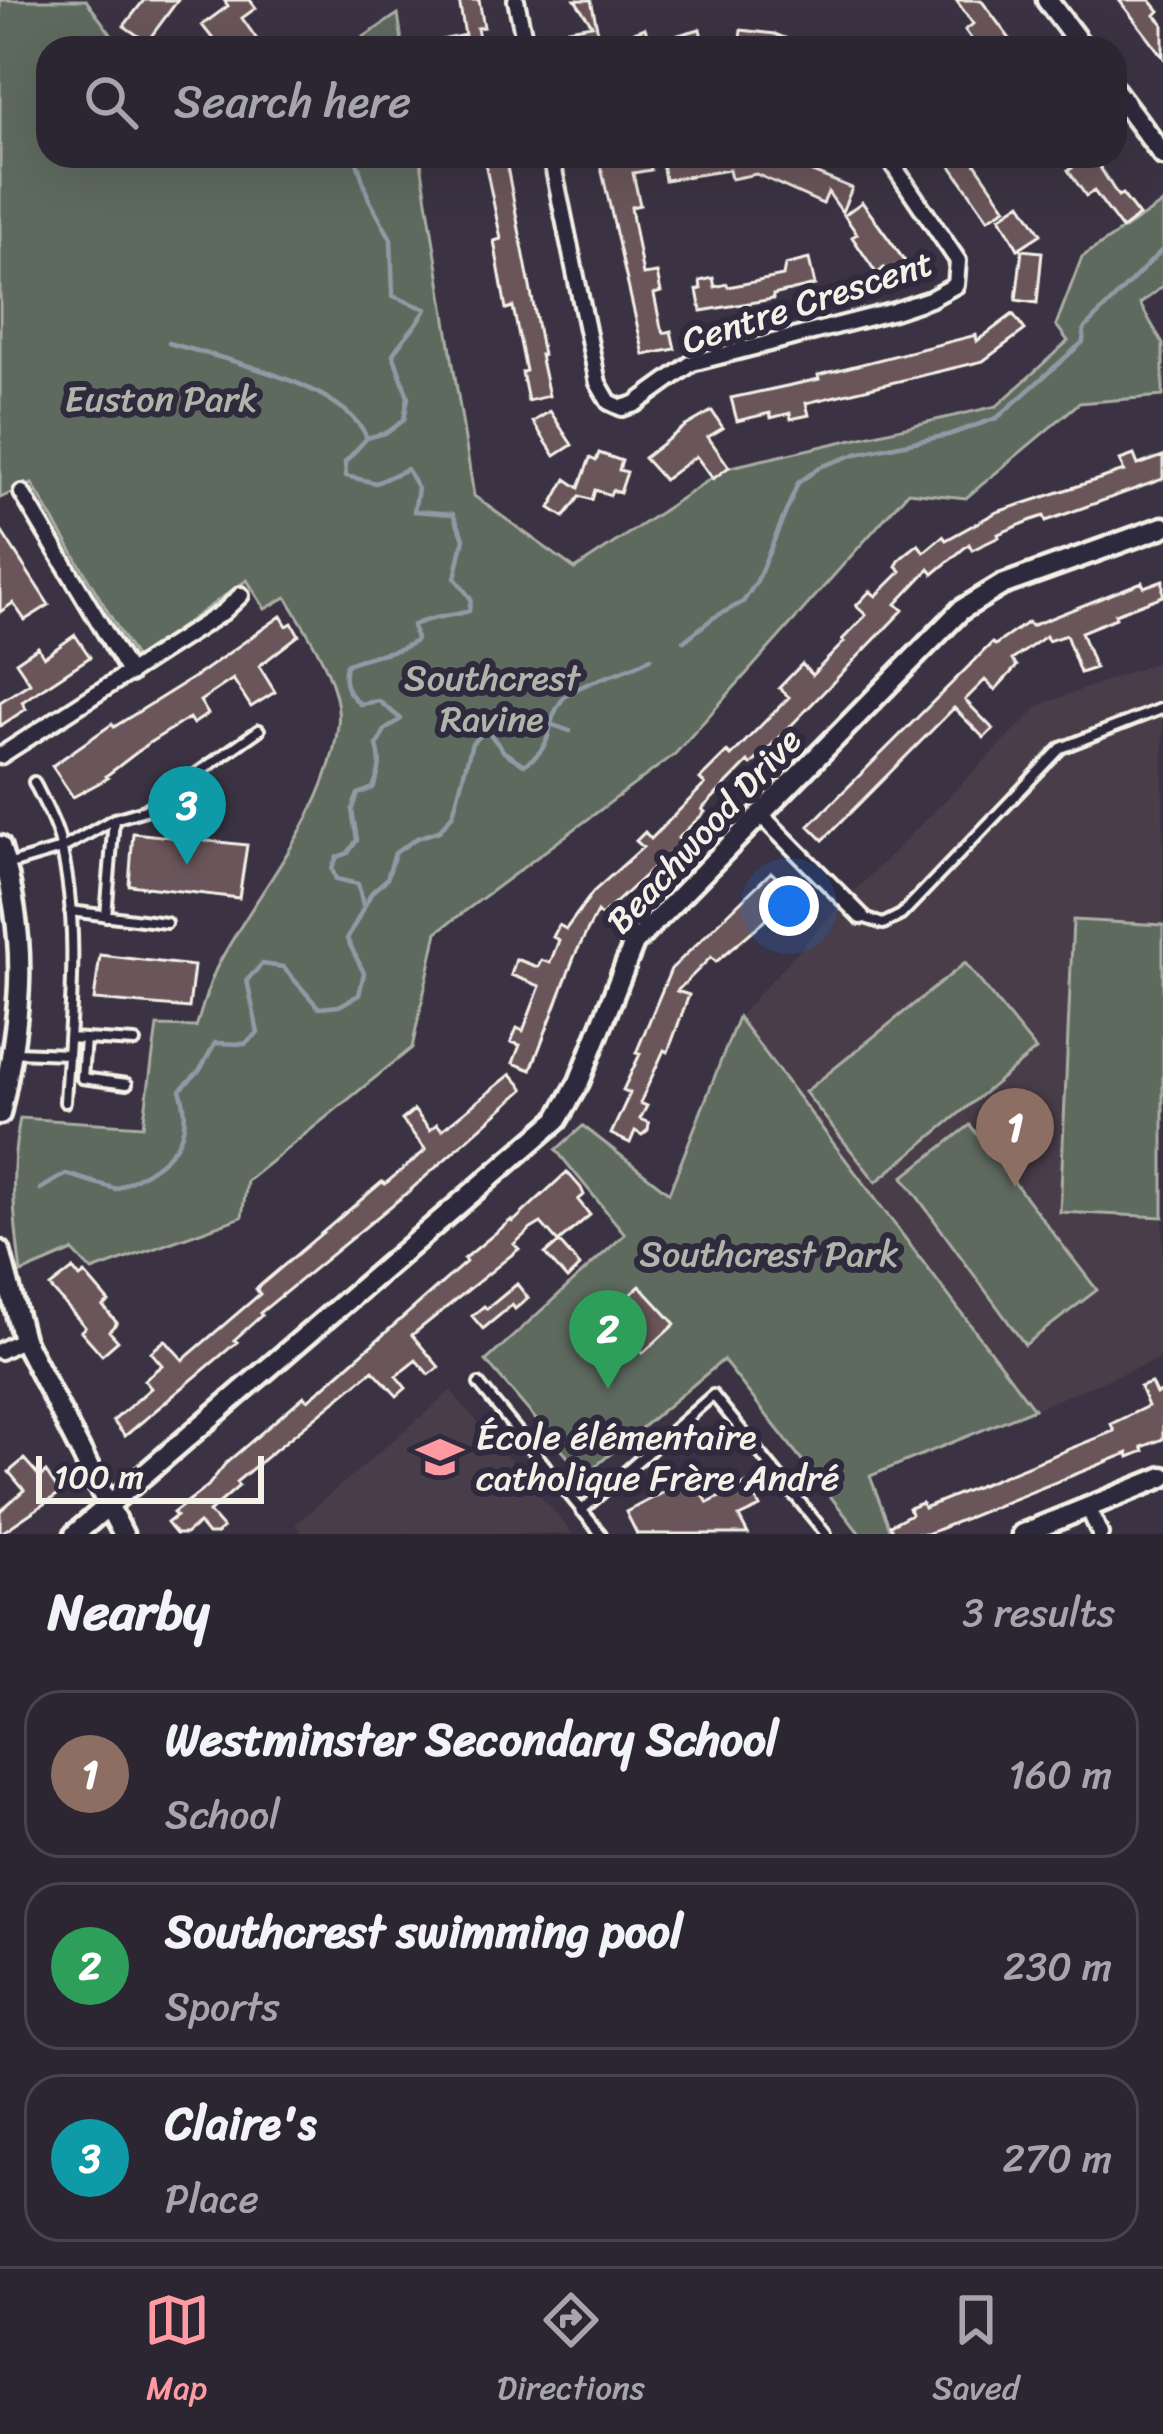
<!DOCTYPE html>
<meta charset="utf-8">
<style>
:root{--surface:#2c2632;--page:#38323e;--text:#f1f3f6;--muted:#a6a5ac;--line:#48434d;--accent:#ff9aa2}
body{margin:0;font-family:Sriracha,sans-serif;background:var(--page);color:var(--text)}
.scale{position:absolute;left:36px;bottom:30px;width:228px;box-sizing:border-box;padding-left:12px;border:6px solid #f4f1e8;border-top:0;font-size:33px;line-height:42px;white-space:nowrap;color:#f4f1e8;-webkit-text-stroke:9px #2f2a3d;paint-order:stroke}
.you{position:absolute;left:789px;top:906px;width:42px;height:42px;margin:-30px;border:9px solid #fff;border-radius:50%;background:#1a73e8;box-shadow:0 0 0 18px #1a73e833}
.badge{display:grid;place-items:center;width:78px;height:78px;border-radius:50%;background:var(--accent);color:#fff;font-size:39px;font-weight:700}
.pin{position:absolute;translate:-50% -99px;filter:drop-shadow(0 3px 6px #0008)}
.pin::after{content:'';position:absolute;top:63px;width:42px;height:36px;background:inherit;clip-path:polygon(0 0,100% 0,50% 100%)}
.list{margin:0;padding:0;list-style:none}
h2{display:flex;justify-content:space-between;align-items:center;height:156px;margin:0;padding:0 48px;font-size:51px}
h2 small{font-size:39px;font-weight:400;color:var(--muted)}
.list li{display:grid;grid-template-columns:78px 1fr auto;gap:36px;align-items:center;box-sizing:border-box;height:168px;margin:0 24px 24px;padding:0 24px;border:3px solid var(--line);border-radius:36px}
.list b{display:block;font-size:45px;white-space:nowrap}
.list p{margin:0;font-size:39px;white-space:nowrap;color:var(--muted)}
.list em{font-size:39px;font-style:normal;color:var(--muted)}
.icon{flex:none;width:66px;height:66px;fill:none;stroke:currentColor;stroke-width:2;stroke-linecap:round;stroke-linejoin:round}
.map{position:relative;flex:none;width:1163px;height:1534px;overflow:hidden}
.search{position:absolute;background:var(--surface);box-shadow:0 12px 48px #0002;left:36px;right:36px;top:36px;height:132px;display:flex;align-items:center;gap:30px;box-sizing:border-box;padding:0 42px;border-radius:36px;color:var(--muted);font-size:45px}
.sheet{height:732px;background:var(--surface)}
nav{display:flex;justify-content:space-around;align-items:center;box-sizing:border-box;height:168px;border-top:3px solid var(--line);background:var(--surface);font-size:33px;color:var(--muted)}
nav a{display:grid;justify-items:center;gap:6px}
nav .on{color:var(--accent)}
.map>svg:first-child{display:block}
.built{fill:#493d4a}
.green{fill:#5f6a5f;stroke:#aaaea4;stroke-width:3}
.lines{fill:none;stroke-linecap:round;stroke-linejoin:round}
.stream{stroke:#8f9ba4;stroke-width:4.5}
.building{fill:#6b555a;stroke:#f4f1e8;stroke-width:3}
.service-casing{stroke:#f4f1e8;stroke-width:16}
.minor-casing{stroke:#f4f1e8;stroke-width:22}
.tertiary-casing{stroke:#f4f1e8;stroke-width:27}
.service{stroke:#2f2a3d;stroke-width:8}
.minor{stroke:#2f2a3d;stroke-width:14}
.tertiary{stroke:#2f2a3d;stroke-width:18}
.labels{text-anchor:middle;stroke-width:12;stroke-linejoin:round;paint-order:stroke}
.street-label{font-size:36px;fill:#f4f1e8;stroke:#2f2a3d}
.park-label{font-size:36px;fill:#b1b4aa;stroke:#2f2a3d}
.poi-label{font-size:36px;fill:#f4f1e8;stroke:#2f2a3d;text-anchor:start}
</style>
<div class="map">
<svg width="1163" height="1534" viewBox="0 0 1163 1534">
<rect width="100%" height="100%" fill="#3b3343"/>
<filter id="ink" filterUnits="userSpaceOnUse"><feTurbulence type="fractalNoise" baseFrequency=".00833" numOctaves="2"/><feDisplacementMap in="SourceGraphic" scale="24" xChannelSelector="R" yChannelSelector="G"/><feConvolveMatrix kernelMatrix="1 2 1 2 8 2 1 2 1" color-interpolation-filters="sRGB"/></filter>
<g filter="url(#ink)">
<!-- built -->
<path class="built" d="M1163 660V1357L1034 1409 738 1017 833 913 1040 705Z
M451 1391 573 1534H303L295 1524Z"/>
<!-- green -->
<path class="green" d="M0 0H86L121 48H48V156H420L474 496 575 569 727 468 997 406 1068 341 1056 325 1082 257 1163 203V286L1140 304 1163 344V396L1079 403 966 498 908 492 675 754 437 932 412 1048 247 1181 242 1217 92 1271 73 1251 21 1273C14 1219 9 1172 20 1118L143 1126 157 1026 196 1027C203 1007 208 984 218 965 258 889 328 815 338 725 343 685 306 630 286 597L265 609 247 580 136 659 32 484 0 498Z
M398 14 403 48H347Z
M1073 920 1163 925V1217L1060 1212Z
M965 963 1036 1050 876 1182 805 1092Z
M738 1017 1034 1409 870 1476 892 1534H860L723 1360 584 1476 486 1361 625 1234 556 1150 583 1126 669 1193Z
M970 1125 1097 1290 1025 1345 903 1177Z"/>
<g class="lines">
<!-- stream -->
<path class="stream" d="M355 156 369 199 391 239 393 296 426 309C417 327 403 337 393 354L408 397 404 420 388 432 367 438 345 462 346 476 376 483 407 469 418 489 414 511 453 514 464 538 455 578 471 599 469 611C449 617 432 616 413 625L416 640C402 653 366 654 346 665 342 683 346 691 360 704L379 701 401 719 385 730 377 745C382 762 380 771 373 788L358 794 352 810 357 840 348 853 337 857 332 869 336 879 358 884 363 905
M169 343C222 359 345 384 367 438
M684 641 713 618 743 602 757 581 798 483 820 467 856 454 948 435 997 418 1083 342 1084 329 1163 249
M553 725 570 731
M40 1189 66 1174 116 1189C159 1168 199 1145 180 1090L200 1070 215 1043 245 1044 258 1033 247 980 262 964 283 967 319 1008 339 1006 359 995 364 973 347 939 372 892 387 879 395 853 417 838 439 831 453 814 472 743 487 730 504 752 524 765C559 743 542 727 562 700 574 683 628 673 651 658"/>
</g>
<!-- building -->
<path class="building" d="M144 0H178L147 42 124 26Z
M224 0H250L256 8 242 18 263 48H220L202 25 228 6Z
M459 0H479L484 27 477 28 481 48H429L428 43 465 35Z
M575 0H591L601 46 572 48 568 29 592 25Z
M956 0H981L1010 39 998 48H987L983 43 977 47 965 30 973 24Z
M1119 0H1150L1159 11 1155 15 1163 24V57Z
M645 28 650 43 700 29 704 48 638 47 634 32Z
M741 30 775 34 809 48H739Z
M494 156H505L543 355H540L549 396 528 401 522 372 526 371 513 307 506 309 494 241 501 239 484 158Z
M631 156H648L651 170 633 173 640 205 631 207 633 220 643 275 657 273 661 292 654 294 661 328 664 333 671 331 675 349 644 355 600 163Z
M698 156H773L852 188 842 212 828 192 823 204 756 174 731 179 729 170 665 180 662 163Z
M944 156H970L1006 208 988 219Z
M1065 156H1093L1118 196 1122 194 1139 216 1122 229 1094 191 1086 196 1068 170 1072 168Z
M862 202 909 267 893 279 884 268 877 274 852 237 857 234 844 215Z
M1021 203 1041 234 1018 249 1000 217Z
M1022 250 1042 252 1037 303 1016 300Z
M809 259 815 285 773 295V299L701 311 697 290 701 289 700 281 713 278 715 287 727 284 728 287 783 276 785 265Z
M1013 314 1025 330 983 361 806 403 809 415 791 419 790 413 771 418 770 413 737 421 731 398 819 379 818 375 976 335 977 341Z
M550 411 572 445 555 456 533 422Z
M712 411 723 428 708 437 729 467 713 479 696 456 664 480 644 458 684 427Z
M599 453 622 461 619 470 627 472 620 493 612 490 610 495 595 490 592 500 580 496 564 517 550 508 566 479 579 488 590 458 596 461Z
M1134 455 1138 465 1163 456V479L1046 521 1044 516 1032 520 998 534 999 537 972 550 969 544 933 574 929 569 896 604 903 610 779 738 751 765 748 762 702 809 705 812 678 838 682 842 601 916 597 912 575 955 531 1070 513 1063 520 1045 511 1042 517 1028 523 1031 540 986 511 975 516 959 538 967 541 960 550 963 559 940 553 937 559 925 566 929 593 892 643 847 636 841 645 832 651 839 705 784 700 779 727 752 731 756 789 697 779 688 802 664 812 675 844 642 842 640 866 615 856 606 870 591 876 596 901 571 896 566 901 558 918 544 924 552 943 536 946 540 997 512 1124 471 1120 460Z
M0 529 49 605 25 620 13 603 0 612Z
M1163 580V596L1115 614 1116 618 1081 632 1095 668 1080 673 1066 635 1048 641 1046 636 1012 660 1017 666 995 690 985 680 965 700 993 729 984 738 954 708 823 840 809 826 992 643 995 645 1028 622 1031 626 1142 582 1144 587Z
M281 616 287 626 292 623 299 635 259 666 275 692 251 707 233 679 200 701 208 714 193 724 189 718 149 743 106 776 108 778 73 797 52 766 112 724 114 727 199 674Z
M75 635 90 657 22 702 26 709 0 726V702L30 683 16 662 38 647 44 657Z
M133 833 247 845 239 898 129 885Z
M771 872 786 887 791 882 810 901 803 910 791 898 716 962 711 957 677 991 689 995 668 1052 664 1050 640 1103 647 1106 640 1119 649 1123 648 1130 642 1135 635 1131 630 1143 611 1134 630 1093 623 1090 640 1054 636 1053 671 969Z
M100 955 194 966 189 1008 94 1000Z
M511 1074 524 1089 408 1192 260 1313 262 1315 234 1340 237 1342 125 1436 113 1421 151 1388 144 1380 162 1365 151 1352 165 1340 183 1360 260 1294 256 1289 382 1182 385 1184 426 1150 402 1120 414 1110 430 1130 437 1124 442 1130Z
M567 1172 581 1188 584 1195 578 1200 590 1215 558 1242 541 1223 531 1229 514 1244 519 1249 412 1335 439 1367 429 1375 416 1360 396 1376 406 1388 397 1396 373 1370 236 1482 239 1486 209 1512 223 1528 216 1534H208L199 1523 186 1534H176L167 1523 176 1516 173 1513 208 1486 225 1464 304 1396 308 1400 326 1385 466 1262 464 1259 511 1220 513 1222Z
M559 1242 580 1266 567 1279 545 1254Z
M73 1269 80 1278 85 1274 109 1302 103 1306 117 1323 109 1331 118 1341 102 1355 81 1331 85 1327 50 1287Z
M517 1284 528 1298 515 1309 512 1305 483 1329 472 1316 484 1306 487 1309Z
M640 1286 675 1324 643 1353 608 1314Z
M1151 1383 1156 1394 1163 1391V1439L1142 1447 1144 1451 1129 1457 1128 1453 927 1534H894L890 1525 911 1514 909 1508 922 1503 924 1508 1114 1431 1111 1424 1148 1406 1140 1387Z
M24 1459 40 1477 46 1472 60 1493 0 1534V1511L24 1490 9 1472Z
M693 1477 708 1503 747 1483 760 1507 739 1517 748 1534H637L626 1512Z"/>
<g class="lines">
<defs>
<path id="service" d="M34 782C43 801 55 821 60 842 81 926 70 1016 65 1102
M7 865 61 849 114 819 145 810 259 730
M70 911 166 923
M106 916 114 819
M862 917 883 924 901 915 1061 748 1163 708
M69 1038 135 1042
M85 1039 82 1078 127 1084
M16 1052 68 1054
M479 1384 601 1534
M581 1511 713 1395 826 1534"/>
<path id="minor" d="M516 0 526 48
M551 156 598 383 609 402 622 408 635 404 692 363 894 311 930 299 956 285 958 261 887 156
M22 493 130 674
M0 756 223 612 241 595
M759 813 861 916
M0 1351 23 1339
M1088 1507 1100 1534"/>
<path id="tertiary" d="M1047 0 1083 48
M1115 91 1163 155
M0 846C30 943 21 1017 0 1114
M0 1251 23 1339 123 1534
M75 1534 557 1120 579 1082 634 943 961 610 1002 585 1163 527
M1022 1534 1163 1477"/>
</defs>
<!-- service casing -->
<use href="#service" class="service-casing"/>
<!-- minor casing -->
<use href="#minor" class="minor-casing"/>
<!-- tertiary casing -->
<use href="#tertiary" class="tertiary-casing"/>
<!-- service -->
<use href="#service" class="service"/>
<!-- minor -->
<use href="#minor" class="minor"/>
<!-- tertiary -->
<use href="#tertiary" class="tertiary"/>
</g>
</g>
<!-- icons -->
<defs>
<symbol id="school-bare" viewBox="-9 -9 18 18"><path d="M0-5L7-2L0 1L-7-2ZM-4 1L0 2.5L4 1V4Q0 6-4 4Z" fill="#ff9aa2" stroke="#2f2a3d" stroke-width="2.5" paint-order="stroke"/></symbol>
</defs>
<g fill-rule="evenodd">
<use href="#school-bare" x="407" y="1424" width="66" height="66"/>
</g>
<g class="labels">
<!-- street labels -->
<g class="street-label">
<text transform="translate(807 301) rotate(-18)" y="13">Centre Crescent</text>
<text transform="translate(703 830) rotate(-47)" y="13">Beachwood Drive</text>
</g>
<!-- park labels -->
<g class="park-label">
<text x="161" y="411">Euston Park</text>
<text x="492" y="690">Southcrest<tspan x="492" dy="41">Ravine</tspan></text>
<text x="769" y="1266">Southcrest Park</text>
</g>
<!-- poi labels -->
<g class="poi-label">
<text x="476" y="1449">École élémentaire<tspan x="476" dy="41">catholique Frère André</tspan></text>
</g>
</g>
</svg>
<div class="scale">100 m</div>
<div class="you"></div>
<div class="pin badge" style="left:1015px;top:1187px;background:#8d6e63">1</div>
<div class="pin badge" style="left:608px;top:1389px;background:#2e9e5b">2</div>
<div class="pin badge" style="left:187px;top:865px;background:#0f9aa8">3</div>
<div class="search"><svg class="icon" aria-label="search" viewBox="0 0 24 24"><circle cx="10" cy="10" r="6"/><path d="M15 15l6 6"/></svg>Search here</div>
</div>
<section class="sheet">
<h2>Nearby<small>3 results</small></h2>
<ul class="list">
<li><span class="badge" style="background:#8d6e63">1</span><div><b>Westminster Secondary School</b><p>School</p></div><em>160 m</em></li>
<li><span class="badge" style="background:#2e9e5b">2</span><div><b>Southcrest swimming pool</b><p>Sports</p></div><em>230 m</em></li>
<li><span class="badge" style="background:#0f9aa8">3</span><div><b>Claire's</b><p>Place</p></div><em>270 m</em></li>
</ul>
</section>
<nav>
<a class="on"><svg class="icon" aria-label="map" viewBox="0 0 24 24"><path d="M3 6l6-2 6 2 6-2v14l-6 2-6-2-6 2zM9 4v14M15 6v14"/></svg>Map</a>
<a><svg class="icon" aria-label="directions" viewBox="0 0 24 24"><path d="M12 3l9 9-9 9-9-9zM9 14v-3h6M13 9l2 2-2 2"/></svg>Directions</a>
<a><svg class="icon" aria-label="saved" viewBox="0 0 24 24"><path d="M7 4h10v16l-5-4-5 4z"/></svg>Saved</a>
</nav>
